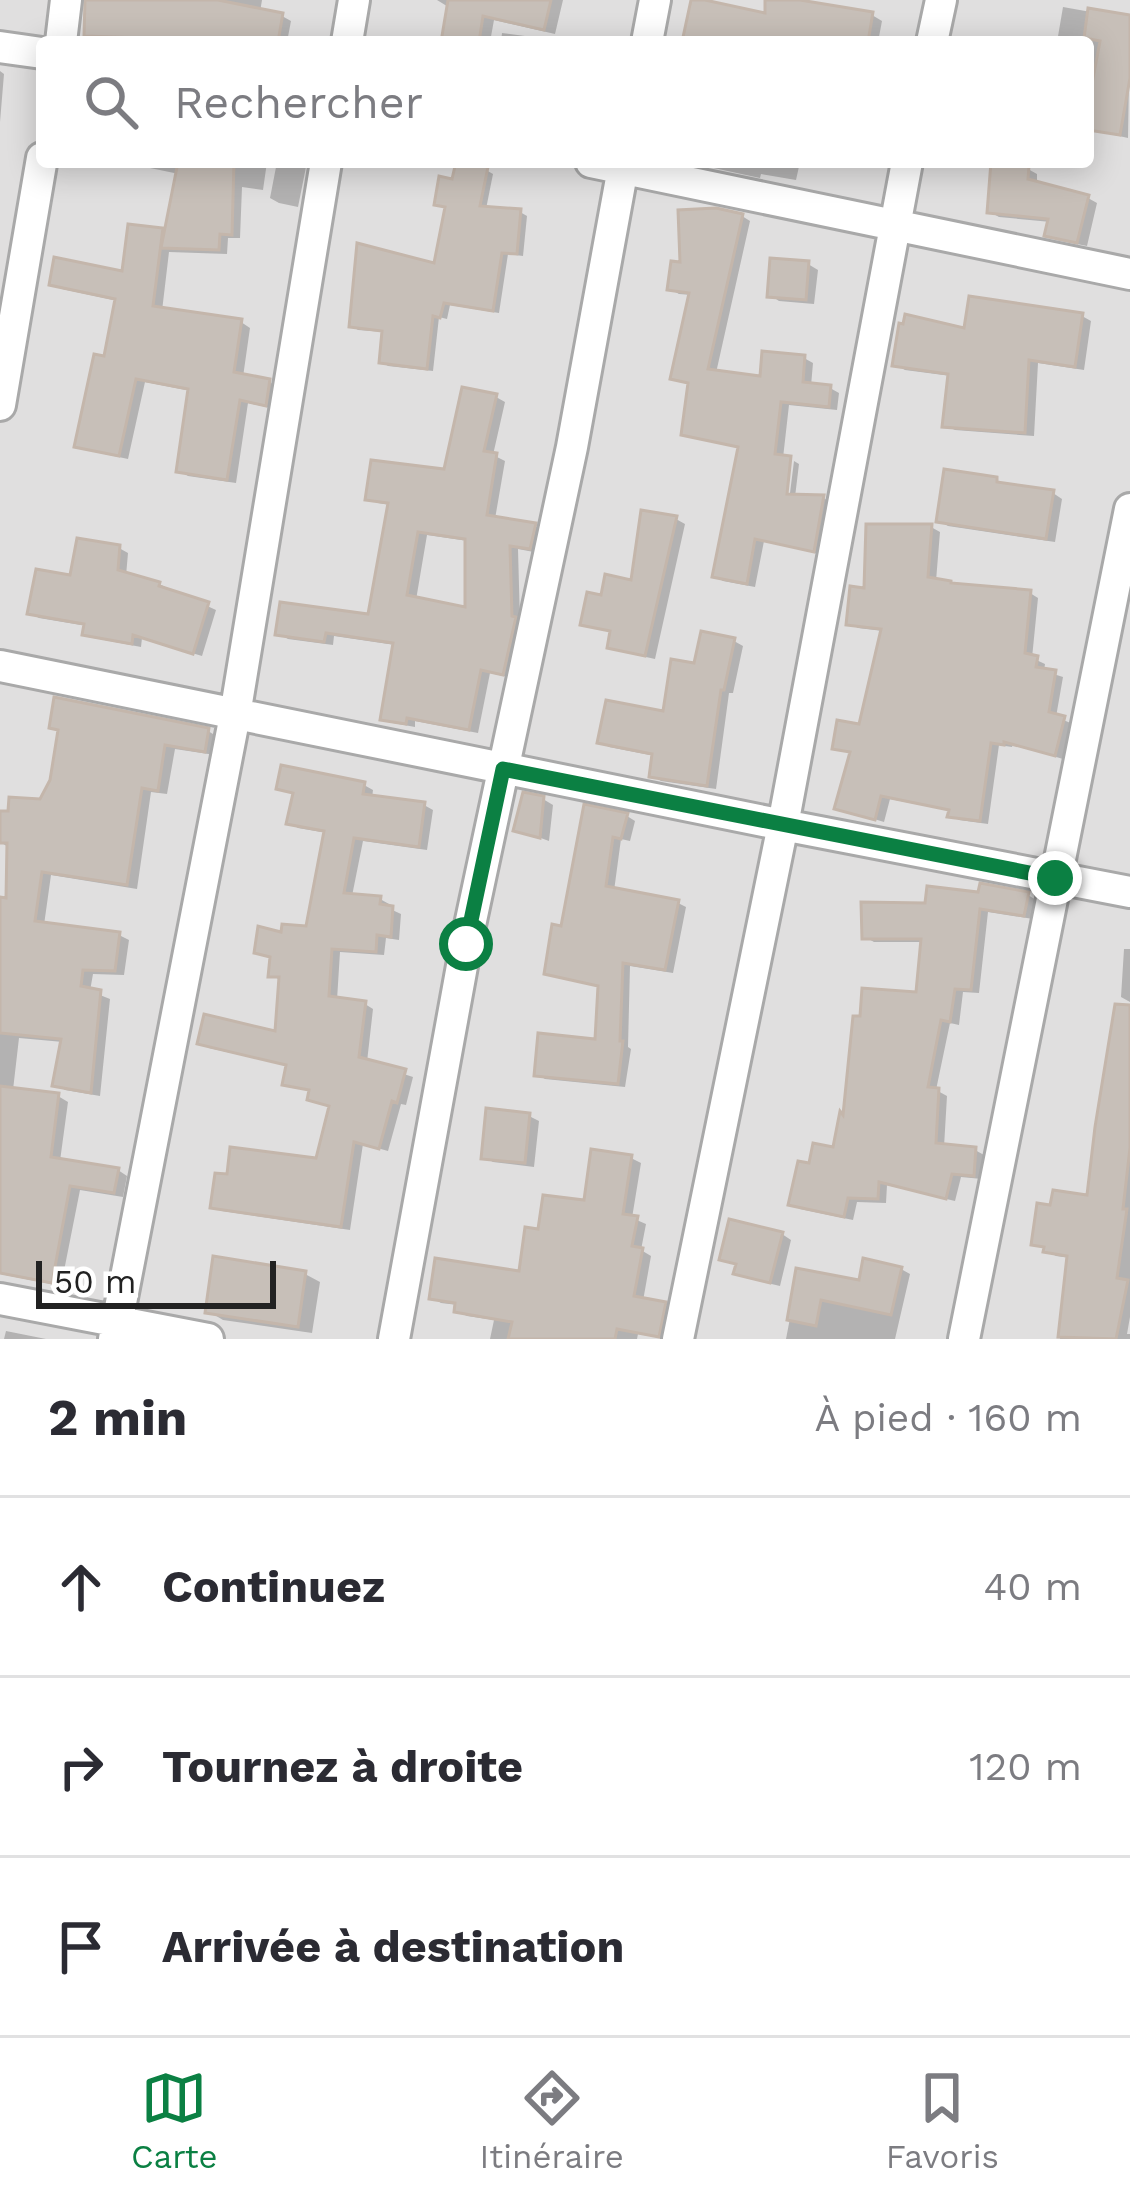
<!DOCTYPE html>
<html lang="fr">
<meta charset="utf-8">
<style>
:root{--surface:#fff;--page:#f2f2f3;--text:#2b2b33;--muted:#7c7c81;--line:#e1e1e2;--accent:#0b8043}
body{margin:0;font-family:"Work Sans",sans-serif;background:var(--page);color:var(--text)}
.scale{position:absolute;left:36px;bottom:30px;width:240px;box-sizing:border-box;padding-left:12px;border:6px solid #222;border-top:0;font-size:33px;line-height:42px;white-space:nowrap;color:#222;-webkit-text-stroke:9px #fff;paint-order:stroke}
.stop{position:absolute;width:36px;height:36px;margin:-27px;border:9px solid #0b8043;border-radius:50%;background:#fff}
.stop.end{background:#0b8043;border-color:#fff;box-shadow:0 3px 12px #0008}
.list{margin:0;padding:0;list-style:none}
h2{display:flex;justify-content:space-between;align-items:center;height:156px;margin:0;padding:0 48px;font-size:51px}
h2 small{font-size:39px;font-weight:400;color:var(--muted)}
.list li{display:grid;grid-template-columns:78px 1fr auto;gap:36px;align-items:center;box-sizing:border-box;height:180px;padding:0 48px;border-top:3px solid var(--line)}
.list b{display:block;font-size:45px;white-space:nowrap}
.list em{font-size:39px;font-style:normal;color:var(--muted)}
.icon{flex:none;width:66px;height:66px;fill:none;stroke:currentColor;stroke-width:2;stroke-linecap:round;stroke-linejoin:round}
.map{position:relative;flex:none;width:1130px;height:1339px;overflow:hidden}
.search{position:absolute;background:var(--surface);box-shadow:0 6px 30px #0003;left:36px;right:36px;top:36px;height:132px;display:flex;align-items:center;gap:30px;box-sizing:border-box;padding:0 42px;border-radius:12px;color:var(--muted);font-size:45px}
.sheet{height:696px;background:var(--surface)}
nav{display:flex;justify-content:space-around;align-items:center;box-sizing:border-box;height:168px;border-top:3px solid var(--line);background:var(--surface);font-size:33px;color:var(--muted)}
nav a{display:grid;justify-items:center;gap:6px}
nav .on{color:var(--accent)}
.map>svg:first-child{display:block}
.residential{fill:#e0dfdf;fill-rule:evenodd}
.shadow{fill:#0003;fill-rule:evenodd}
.building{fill:#c7bfb8;stroke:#c4b6ab;stroke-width:3;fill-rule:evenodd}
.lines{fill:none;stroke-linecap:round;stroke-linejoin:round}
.street-casing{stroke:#a9a9a9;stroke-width:36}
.street{stroke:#fff;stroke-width:30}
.route{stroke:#0b8043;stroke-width:15}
</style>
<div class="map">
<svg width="1130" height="1339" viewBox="0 0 1130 1339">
<rect width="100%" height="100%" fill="#f2efe9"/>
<!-- residential -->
<path class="residential" d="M0 0H1130V1339H0ZM42 42H1088V162H42Z"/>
<!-- shadow -->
<path class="shadow" d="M88 0H262L260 12 282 16 291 21 287 42H87Z
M563 0 555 34 494 20 490 42H444L450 8 437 0Z
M768 0 872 15 882 21 878 42H685L769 17Z
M1063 7 1130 19 1128 138 1088 129V42H1057Z
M502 33 555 40 574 42H501Z
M0 71 4 74 0 122Z
M142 162H267L263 190 242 187 240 238H228L227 254 169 252 162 311 241 322 250 328 243 377 269 382 278 387 275 409 248 403 236 483 188 476 179 470 191 391 145 382 128 459 86 450 77 445 107 359 118 301 62 289 52 284 125 274 162 231 167 234 179 174 150 168Z
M277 162H307L298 207 279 203 270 198Z
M686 162H800L796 180 761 174 760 178Z
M803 162H857V168Z
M1028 169 1037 174V185L1088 198 1097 203 1087 246 1057 240 1047 235 1051 222 999 217 990 212Z
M486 170 493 174 486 209 520 212 527 216 523 256 508 254 499 313 450 305 447 319 439 317 433 371 388 366 382 362 385 332 358 330 352 326 436 266 448 208 437 203 455 182Z
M742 216 750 221 716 373 763 380 804 358 813 363 811 386 830 388 839 393 837 410 789 405 783 458 782 508 788 509 794 461 799 464 795 497 823 498 831 502 823 555 764 541 755 587 723 581 715 576 740 448 693 438 685 433 691 384 673 377 692 295 679 294 670 289 684 265Z
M808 264 818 270 814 304 779 301 770 295Z
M1082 316 1091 321 1084 370 1038 363 1034 436 955 430 945 425 951 376 905 370 896 364 966 332Z
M496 397 505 402 493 455 505 461 495 519 535 526 544 531 539 553 518 549 520 622 512 678 490 673 478 733 415 721V727L393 723 384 718 395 645 334 636 333 645 288 639 279 633 370 618 390 505 378 503 369 498 446 472ZM427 535 468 541V610L416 600Z
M996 480 1007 486 1053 493 1062 499 1055 542 948 526 939 520Z
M676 519 685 524 655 659 619 651 610 646 613 633 584 623 603 599 634 584Z
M931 527 940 532 936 581 1030 593 1038 598 1032 658 1045 664 1044 671 1063 677 1056 717 1073 724 1063 759 1013 744 1012 747 999 745 988 824 959 820 951 815 952 811 890 799 884 822 838 808 852 754 835 748 862 728 883 631 858 628 849 623 867 591Z
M119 548 128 553 126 576 159 584 216 610 202 656 142 638 141 647 94 638 86 633 87 626 39 618 30 613 73 579Z
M734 641 743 646 733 693H729L716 789 661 781 652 775 655 756 609 747 600 742 666 715 697 667Z
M52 727 208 731 218 737 215 755 175 749 167 794 151 792 137 889 51 875 44 925 119 935 129 940 124 975 93 974 90 991 110 999 100 1096 65 1090 56 1084 63 1042 19 1038 13 1090 58 1096 68 1102 60 1161 118 1170 127 1176 123 1197 80 1190 61 1286 0 1274V900L9 901 10 848 0 842V814L42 802 53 781 61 732Z
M364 785 373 790 372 798 424 805 433 810 427 850 363 841 352 896 380 899 389 904 388 908 401 914 399 940 386 938 384 955 340 952 337 1000 365 1004 373 1009 367 1062 413 1077 406 1105 401 1104 388 1151 363 1144 350 1230 222 1211 213 1206 318 1161 332 1108 310 1099 312 1092 285 1083 289 1066 209 1048 200 1043 278 1034 282 981 271 975 272 958 258 951 284 935 308 929 327 833 298 828 290 823 296 794 279 788Z
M543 799 553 805 549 841 516 829Z
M586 808 627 816 635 821 630 841 621 839 614 891 678 903 686 907 673 973 630 966 628 1047 631 1049 625 1087 545 1079 537 1074 597 1042 601 987 555 977 547 972 563 929Z
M1028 895 1036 900 1033 919 988 912 979 993 963 992 959 1025 950 1023 936 1090 947 1096 944 1147 975 1150 984 1155 982 1179 961 1177 955 1201 887 1185 886 1203 857 1202 853 1220 800 1209 792 1204 811 1167 836 1151 846 1118 918 995 924 942H874L865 937 928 906Z
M1124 949H1130V1002L1121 997Z
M1130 1052V1317L1127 1334H1130V1339H1060L1070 1258 1056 1256 1034 1243 1089 1199Z
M529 1116 539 1121 534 1167 493 1162 484 1157Z
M631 1158 641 1163 632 1218 646 1224 641 1250 651 1256 643 1301 665 1305 674 1310 668 1339 638 1334 637 1339H490L494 1320 467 1316 457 1311 458 1305 441 1303 432 1297 522 1274 540 1233 586 1204Z
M782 1234 791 1240 780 1286 746 1278 737 1273 739 1265 723 1258Z
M901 1269 910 1274 895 1339H786L799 1271 861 1283Z
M305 1274 320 1282 312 1333 223 1320 208 1311Z
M6 1331 46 1339H4Z"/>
<!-- building -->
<path class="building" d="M85 0H218L283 13 278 42H140L141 38 84 36Z
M448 0H551L544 30 483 16 479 42H441Z
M691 0H705L765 13V0H800L873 12 868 42H682Z
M1088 8 1130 15V78L1120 135 1088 130V105L1100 41 1084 38Z
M178 162H234L232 235 220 234 219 250 161 248Z
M456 162 488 167 480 206 521 209 517 254 502 253 493 311 444 303 440 318 433 316 427 369 379 363 382 331 349 327 357 243 434 263 445 207 434 205 439 176 452 179Z
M991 162 1029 166 1028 179 1089 195 1077 243 1044 236 1048 219 987 213Z
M716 208 743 214 708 369 760 376 762 351 805 355 803 382 831 385 829 407 781 402 775 454 791 456 787 494 824 495 814 552 755 539 747 584 712 577 738 447 681 435 688 383 670 379 689 293 667 290 671 261 680 262 678 210Z
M128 224 163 228 153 306 242 319 234 372 270 379 266 406 240 400 227 480 176 472 188 389 136 379 119 456 74 447 94 354 104 356 115 299 49 285 54 257 122 271Z
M770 258 809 261 806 300 767 297Z
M969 296 1083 313 1075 367 1029 360 1025 433 942 427 948 374 892 366 899 323 903 324 905 314 964 328Z
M462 387 497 394 484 451 497 453 487 515 536 523 530 549 510 546 512 616 516 617 503 675 481 670 469 730 407 718 406 724 380 720 393 643 326 633 324 642 275 635 280 602 368 614 388 503 365 500 371 460 444 469ZM418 532 465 539V607L407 595Z
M944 469 997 477V482L1054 490 1046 539 936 522Z
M641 510 677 516 645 656 607 648 610 631 580 625 587 592 601 595 605 574 631 580Z
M866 524H932L928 577 951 581V583L1031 590 1025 653 1038 656 1036 667 1056 670 1049 712 1065 716 1055 756 1004 742V745L991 743 980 821 947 817 949 810 881 796 875 820 834 809 850 752 832 749 837 720 859 724 881 629 846 625 850 586 864 588Z
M77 538 120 545 118 570 160 582 159 586 209 602 193 654 133 635 132 644 82 635 84 624 27 614 36 569 70 575Z
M701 631 735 638 724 690H721L707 786 649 777 652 754 597 743 606 700 663 711 671 659 694 663Z
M54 697 209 728 205 752 165 745 158 791 142 788 127 885 42 872 35 921 120 932 115 971 83 970 81 986 101 990 91 1093 52 1086 61 1039 0 1033V897L6 898 7 843H0V811H8L9 797 40 799 50 780 58 730 49 728Z
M281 765 365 782 363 794 425 802 419 847 354 838 344 893 381 896 380 904 393 906 391 937 377 935 376 952 332 949 329 996 366 1001 359 1057 406 1069 397 1103 392 1101 379 1149 354 1142 341 1227 210 1208 215 1173 227 1174 230 1147 316 1158 329 1106 307 1100 309 1090 282 1085 286 1065 197 1044 204 1014 275 1031 279 977H268L270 957 254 953 258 926 281 932 282 924 306 926 324 831 286 824 293 793 276 789Z
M523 792 544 796 540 838 513 831Z
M584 804 628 813 621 839 613 837 606 886 679 900 665 970 623 963 620 1041H623L618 1084 534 1076 538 1033 595 1039 598 986 544 974 552 924 561 926Z
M980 883 1029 892 1024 916 980 909 971 990 955 989 950 1022 941 1020 928 1087 939 1088 936 1143 976 1147 974 1176 952 1174 946 1199 879 1182 878 1199 848 1198 844 1217 788 1205 798 1161 809 1163 813 1143 833 1147 840 1111 843 1115 853 1016H860L862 988 916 992 921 939H862L861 902 925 903 927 886 978 892Z
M1115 1004 1130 1005V1148L1123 1209H1127L1117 1278 1128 1280 1116 1339 1058 1337 1067 1256 1043 1252 1044 1247 1031 1245 1037 1203 1050 1205 1053 1190 1087 1195 1095 1127Z
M0 1086 59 1093 51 1157 119 1168 114 1193 70 1186 52 1283 0 1273Z
M486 1108 530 1113 525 1163 481 1159Z
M591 1149 632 1155 623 1214 638 1216 632 1246 643 1248 634 1296 666 1302 659 1337 617 1329 615 1339H508L512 1322 454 1312 455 1303 429 1299 435 1258 519 1271 525 1227 538 1229 543 1195 584 1200Z
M729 1219 783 1232 770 1283 733 1274 736 1264 719 1260Z
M213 1256 306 1271 298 1327 205 1313Z
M863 1258 902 1267 891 1315 821 1300 816 1326 787 1320 796 1268 859 1280Z"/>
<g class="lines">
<defs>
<path id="street" d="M61 42 66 0
M347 42 354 0
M647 42 655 0
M932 42 941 0
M0 47 42 53
M591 162 1130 274
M0 405 42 158
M0 666 783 825 1130 892
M0 1299 208 1339
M114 1339 235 715 326 162
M394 1339 466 944 572 447 624 162
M678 1339 783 825 907 162
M964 1339 1130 509"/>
</defs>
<!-- street casing -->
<use href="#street" class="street-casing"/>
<!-- street -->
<use href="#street" class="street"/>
</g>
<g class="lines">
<!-- route -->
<path class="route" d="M466 944 503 769 1055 878"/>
</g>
</svg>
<div class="scale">50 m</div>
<div class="stop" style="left:466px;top:944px"></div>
<div class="stop end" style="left:1055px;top:878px"></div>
<div class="search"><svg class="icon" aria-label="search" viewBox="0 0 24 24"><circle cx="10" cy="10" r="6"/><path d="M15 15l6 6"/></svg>Rechercher</div>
</div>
<section class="sheet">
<h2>2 min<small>À pied · 160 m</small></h2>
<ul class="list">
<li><svg class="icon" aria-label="ahead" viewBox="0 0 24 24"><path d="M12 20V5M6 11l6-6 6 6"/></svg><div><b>Continuez</b></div><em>40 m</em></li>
<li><svg class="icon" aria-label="right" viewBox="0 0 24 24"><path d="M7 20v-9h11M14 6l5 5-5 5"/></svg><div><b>Tournez à droite</b></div><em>120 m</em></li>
<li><svg class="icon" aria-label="arrive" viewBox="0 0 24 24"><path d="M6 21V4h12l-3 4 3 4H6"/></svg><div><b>Arrivée à destination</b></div></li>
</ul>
</section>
<nav>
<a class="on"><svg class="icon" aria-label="map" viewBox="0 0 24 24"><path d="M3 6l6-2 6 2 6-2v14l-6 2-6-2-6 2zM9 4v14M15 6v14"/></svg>Carte</a>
<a><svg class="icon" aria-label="directions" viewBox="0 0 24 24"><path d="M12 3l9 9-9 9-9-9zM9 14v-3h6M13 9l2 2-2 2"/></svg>Itinéraire</a>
<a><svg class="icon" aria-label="saved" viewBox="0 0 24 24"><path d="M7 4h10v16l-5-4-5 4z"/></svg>Favoris</a>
</nav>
